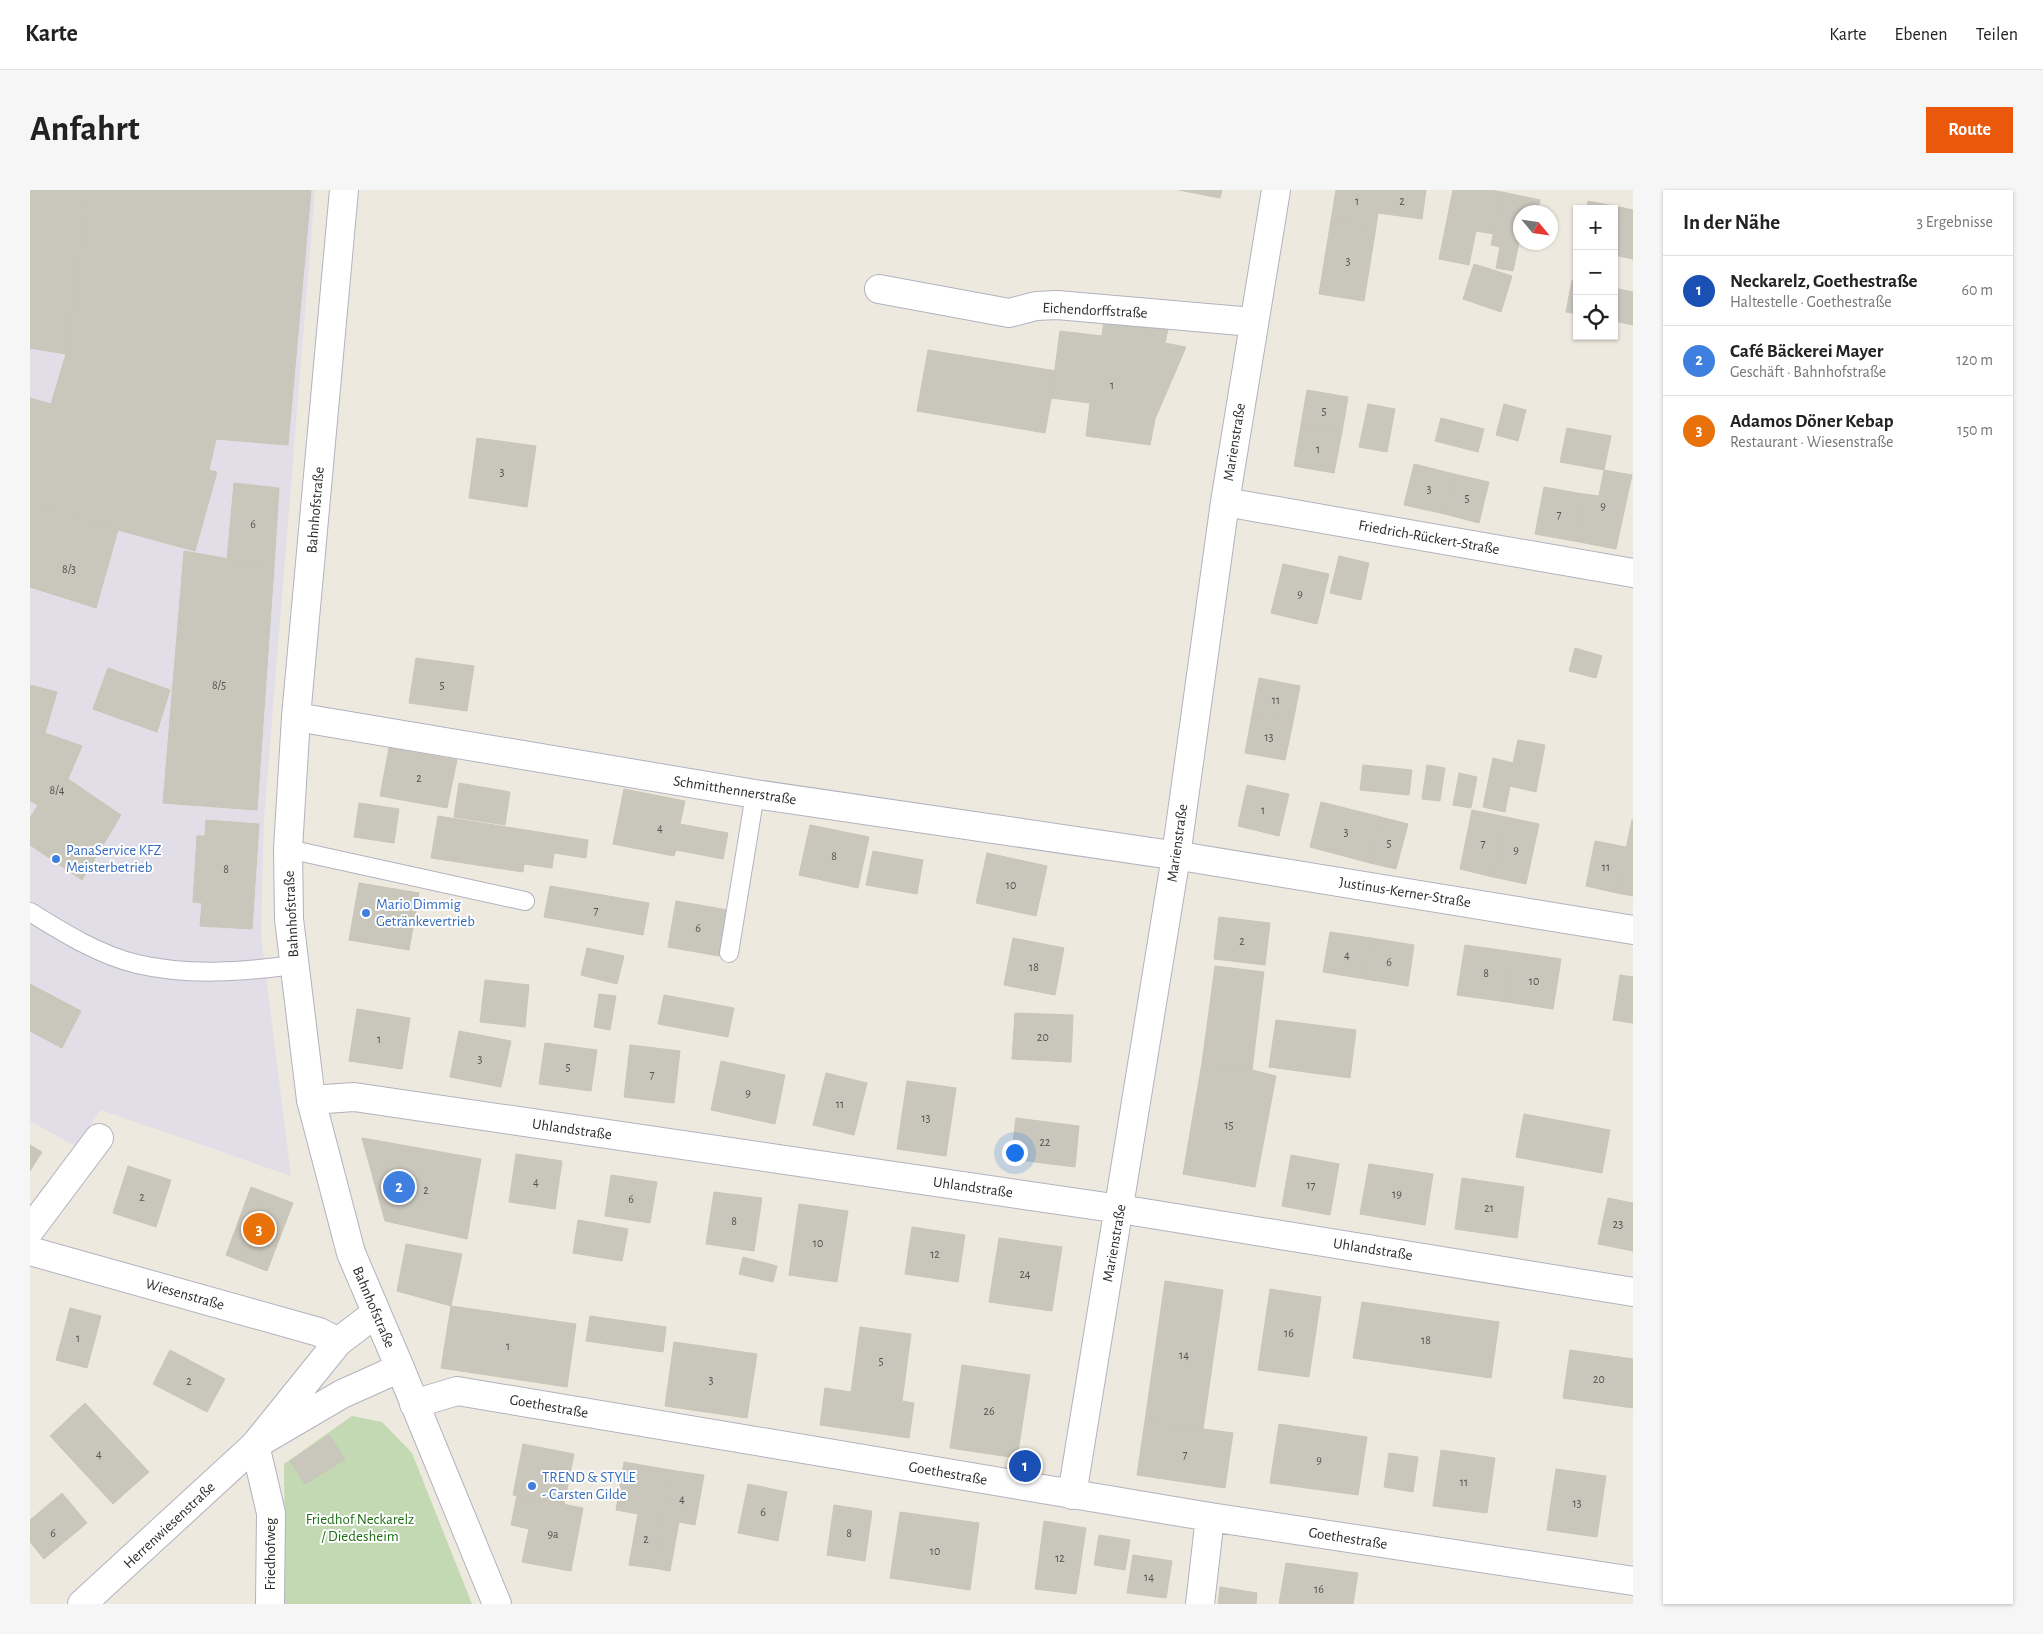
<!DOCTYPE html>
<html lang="de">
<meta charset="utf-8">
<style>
:root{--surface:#fff;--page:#f6f6f6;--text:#222;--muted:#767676;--line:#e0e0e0;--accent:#ea580c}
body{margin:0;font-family:"Alegreya Sans",sans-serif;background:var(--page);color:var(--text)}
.controls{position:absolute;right:15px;top:15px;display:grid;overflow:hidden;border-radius:0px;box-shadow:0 1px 4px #0004}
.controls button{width:45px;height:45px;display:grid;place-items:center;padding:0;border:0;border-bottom:1px solid var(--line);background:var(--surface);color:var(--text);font:25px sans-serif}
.compass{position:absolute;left:1483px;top:15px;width:45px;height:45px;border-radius:50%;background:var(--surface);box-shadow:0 1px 4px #0004;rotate:119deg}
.you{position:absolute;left:984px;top:962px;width:18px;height:18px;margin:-12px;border:4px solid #fff;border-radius:50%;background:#1a73e8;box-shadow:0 0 0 8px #1a73e833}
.badge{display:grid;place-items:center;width:32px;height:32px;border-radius:50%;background:var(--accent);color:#fff;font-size:16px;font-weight:700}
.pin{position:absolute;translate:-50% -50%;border:2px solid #fff;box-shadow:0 1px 5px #0006}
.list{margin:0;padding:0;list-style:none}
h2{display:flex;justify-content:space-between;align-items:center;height:65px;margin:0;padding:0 20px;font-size:21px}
h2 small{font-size:16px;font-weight:400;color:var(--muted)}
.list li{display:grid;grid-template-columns:32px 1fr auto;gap:15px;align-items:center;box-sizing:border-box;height:70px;padding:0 20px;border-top:1px solid var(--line)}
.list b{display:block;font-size:19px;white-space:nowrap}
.list p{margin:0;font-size:16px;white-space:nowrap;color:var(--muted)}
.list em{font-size:16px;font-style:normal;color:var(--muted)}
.icon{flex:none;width:28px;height:28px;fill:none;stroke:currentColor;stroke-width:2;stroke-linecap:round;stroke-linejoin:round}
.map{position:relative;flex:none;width:1603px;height:1414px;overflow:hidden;border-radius:0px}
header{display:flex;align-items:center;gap:30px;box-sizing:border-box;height:70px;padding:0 25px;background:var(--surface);border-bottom:1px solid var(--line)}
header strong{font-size:24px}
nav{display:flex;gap:28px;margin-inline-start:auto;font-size:18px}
.intro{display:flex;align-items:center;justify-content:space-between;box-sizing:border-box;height:120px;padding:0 30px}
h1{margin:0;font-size:35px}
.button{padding:12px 22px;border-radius:0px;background:var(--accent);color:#fff;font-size:18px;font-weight:700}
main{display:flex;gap:30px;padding:0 30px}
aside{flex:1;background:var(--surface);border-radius:0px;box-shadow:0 1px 4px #0004}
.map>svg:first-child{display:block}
.industrial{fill:#e2dee7}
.cemetery{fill:#c2d9b4}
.building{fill:#c9c7bc;stroke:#cac5b7}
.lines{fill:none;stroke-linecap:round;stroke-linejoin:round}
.service-casing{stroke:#b2b2c0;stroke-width:20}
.minor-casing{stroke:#b2b2c0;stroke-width:30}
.tertiary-casing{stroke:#b2b2c0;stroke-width:30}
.service{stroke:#fff;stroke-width:18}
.minor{stroke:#fff;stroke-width:28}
.tertiary{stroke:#fff;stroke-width:28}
.shop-dot{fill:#3f7fe0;stroke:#fff;stroke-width:2}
.labels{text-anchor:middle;stroke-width:4;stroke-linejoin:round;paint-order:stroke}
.number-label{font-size:12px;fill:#535350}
.street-label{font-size:15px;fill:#2c2c2c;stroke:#fff}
.shop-label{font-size:15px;fill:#366cbe;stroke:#fff;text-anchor:start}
.park-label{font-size:15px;fill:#206f16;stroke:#fff}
</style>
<header>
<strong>Karte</strong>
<nav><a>Karte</a><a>Ebenen</a><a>Teilen</a></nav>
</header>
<div class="intro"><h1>Anfahrt</h1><a class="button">Route</a></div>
<main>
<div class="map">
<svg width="1603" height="1414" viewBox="0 0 1603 1414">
<rect width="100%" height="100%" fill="#eee9de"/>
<!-- industrial -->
<path class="industrial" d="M0 0H285L234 629 231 745 261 986 71 920 45 956 0 931Z"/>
<!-- cemetery -->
<path class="cemetery" d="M322 1226 352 1232 382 1263 442 1414H255L254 1274Z"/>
<!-- building -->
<path class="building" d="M0 0H59L36 164 0 158Z
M59 0H281L258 255 186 249 179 280 187 282 165 361 88 340 0 313V208L21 214 36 164Z
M1149 0H1192L1190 8Z
M1306 0H1351L1346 37 1301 30Z
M1351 0H1396L1392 29 1348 23Z
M1423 0H1460L1472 2 1464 44 1446 41 1439 75 1409 69Z
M1472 2 1510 10 1507 22H1490V48L1483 81 1466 78 1470 57 1461 55Z
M1558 11 1594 18 1584 64V19H1557Z
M1594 18 1603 20V69L1584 65Z
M1301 30 1346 37 1334 111 1289 104Z
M1444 74 1482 86 1471 122 1433 109Z
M1542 90 1547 91V124L1536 122Z
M1584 98 1603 102V135L1584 131Z
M1074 129 1138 139 1135 153 1156 157 1125 229 1120 255 1056 246 1060 213 1021 208 1030 141 1072 146Z
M898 160 1026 181 1015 243 887 221Z
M1277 200 1318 207 1312 242 1271 235Z
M1338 214 1365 219 1357 262 1329 257Z
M1474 214 1496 220 1488 251 1466 245Z
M1411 228 1454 239 1448 262 1405 251Z
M1271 235 1312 242 1304 283 1264 276Z
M1537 238 1581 246 1574 280 1530 272Z
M447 248 506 256 497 317 439 308Z
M1384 274 1424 284 1415 324 1374 315Z
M1574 280 1602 285 1586 359 1544 351 1553 304 1569 306Z
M1424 284 1459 292 1449 333 1415 324Z
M204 293 249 298 244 377 197 370Z
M1514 297 1553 304 1544 351 1505 344Z
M0 313 88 340 66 418 0 397Z
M154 361 244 377 227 620 133 613Z
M1309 366 1339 373 1331 410 1300 403Z
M1253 374 1299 384 1287 434 1241 423Z
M1545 458 1572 466 1566 488 1539 481Z
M386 468 444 476 437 521 379 513Z
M78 478 140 500 127 542 63 519Z
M1229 488 1270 496 1263 532 1222 525Z
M0 495 27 502 15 543 52 556 38 589 91 625 52 690 0 655V628L8 615 0 611Z
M1222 525 1263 532 1255 570 1215 563Z
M1488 550 1515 555 1506 602 1480 596 1475 622 1453 617 1463 568 1483 573Z
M359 558 427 570 417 618 350 606Z
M1333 575 1382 580 1379 605 1330 600Z
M1397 575 1415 578 1410 611 1392 609Z
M1429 583 1447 587 1441 618 1423 615Z
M429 593 480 602 475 635 424 627Z
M1217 595 1259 604 1249 646 1208 636Z
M594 599 655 611 650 634 698 643 693 669 646 660 644 666 583 654Z
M1291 612 1351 627 1340 673 1280 657Z
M329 613 369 619 364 653 324 647Z
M1442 620 1476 627 1463 687 1430 679Z
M408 626 558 650 556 668 524 663 522 678 494 674 493 682 401 668Z
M1351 627 1378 634 1366 679 1340 673Z
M1476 627 1509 634 1496 694 1463 687Z
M176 630 229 634 222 739 170 736 172 713 163 712 167 646H175Z
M1602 630H1603V706L1587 703Z
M780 635 839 647 828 698 769 685Z
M1565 651 1596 657 1587 703 1556 696Z
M843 661 893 670 887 704 836 695Z
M957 663 1017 676 1006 726 946 713Z
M329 693 389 703 379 760 319 750Z
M520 696 619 713 613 745 514 727Z
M646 711 698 720 689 766 638 757Z
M1189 727 1240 733 1235 775 1184 769Z
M1300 742 1341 748 1335 789 1293 782Z
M983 748 1034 758 1025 805 974 795Z
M1341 748 1384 755 1378 796 1335 789Z
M1435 755 1484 762 1477 812 1427 805Z
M557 758 594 766 587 794 551 785Z
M1484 762 1531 769 1523 819 1477 812Z
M1185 776 1234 782 1222 880 1172 873Z
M1590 785 1603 787V833L1583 830Z
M455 790 499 795 495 837 450 832Z
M0 794 51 821 32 858 0 841Z
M569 804 586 806 580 840 564 837Z
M634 805 704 818 698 847 628 834Z
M327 819 380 828 372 879 319 871Z
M985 823 1043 825 1041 872 982 869Z
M1246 830 1326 840 1320 888 1239 877Z
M429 841 481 851 471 897 420 887Z
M515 853 567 860 561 901 509 894Z
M600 855 650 861 644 913 594 907Z
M691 871 755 885 745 934 681 920Z
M1172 873 1222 880 1246 886 1225 997 1153 984Z
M796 883 837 893 824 945 783 935Z
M877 891 926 898 916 966 867 959Z
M1494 924 1580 940 1572 983 1486 967Z
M986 928 1049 936 1045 977 981 969Z
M332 948 451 969 437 1049 355 1031Z
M0 955 12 962 0 981Z
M486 964 532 971 525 1019 479 1012Z
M1261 965 1309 974 1300 1025 1252 1016Z
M1339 974 1403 984 1395 1035 1330 1024Z
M98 976 141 990 126 1037 83 1023Z
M581 985 627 992 620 1033 575 1026Z
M1432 988 1494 997 1487 1048 1425 1039Z
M221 997 263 1013 237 1081 196 1065Z
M684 1002 732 1008 724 1061 676 1054Z
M1578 1008 1603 1013V1061L1568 1054Z
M769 1014 818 1021 807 1092 759 1085Z
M548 1030 598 1039 592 1071 543 1063Z
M882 1037 935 1045 928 1092 875 1084Z
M969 1048 1032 1057 1022 1121 959 1112Z
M376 1054 432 1064 421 1116 367 1101Z
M713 1067 747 1076 743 1092 709 1084Z
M1135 1091 1193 1100 1173 1239 1115 1231Z
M1240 1099 1291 1107 1279 1187 1228 1180Z
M1332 1112 1469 1132 1461 1188 1323 1168Z
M421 1116 546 1134 537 1197 411 1178Z
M40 1118 71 1126 57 1178 26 1170Z
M560 1126 636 1137 633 1162 556 1151Z
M830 1137 881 1144 872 1211 884 1213 879 1248 790 1235 795 1198 821 1202Z
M644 1152 727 1164 717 1228 635 1216Z
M140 1160 195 1189 177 1222 123 1194Z
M1540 1160 1603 1169V1218L1533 1208Z
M932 1175 1000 1185 987 1268 920 1258Z
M55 1213 119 1282 83 1314 20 1246Z
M1115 1231 1203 1243 1195 1298 1107 1285Z
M1249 1234 1337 1247 1328 1305 1240 1293Z
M299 1245 315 1269 275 1294 260 1271Z
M493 1254 544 1264 534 1315 483 1305Z
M1411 1260 1465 1268 1457 1323 1403 1316Z
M1359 1263 1388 1267 1383 1302 1354 1297Z
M594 1272 640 1280 623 1378 599 1375 608 1324 586 1320Z
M1526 1279 1576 1286 1567 1347 1517 1340Z
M640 1280 674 1285 665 1335 649 1332 640 1381 623 1378Z
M718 1294 757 1302 748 1351 708 1343Z
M32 1303 57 1333 14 1369 0 1352V1330Z
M487 1305 553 1318 541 1381 492 1372 499 1339 481 1335Z
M804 1315 842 1321 835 1371 797 1365Z
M870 1322 949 1333 940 1400 860 1388Z
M1014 1331 1056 1338 1046 1404 1005 1399Z
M1069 1345 1100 1350 1095 1380 1064 1375Z
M1103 1365 1142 1371 1136 1408 1097 1403Z
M1256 1373 1328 1383 1323 1414H1249Z
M1190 1397 1227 1403 1226 1414H1188Z"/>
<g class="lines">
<defs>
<path id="service" d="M258 659 495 711
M0 722C32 742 69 765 107 774 158 786 212 782 263 775
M699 763 725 604"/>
<path id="minor" d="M849 99 979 123 1006 116 1027 115 1223 132
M1195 312 1603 383
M266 527 725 604 1162 668 1603 740
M281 910 324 907 1090 1019 1603 1102
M0 1040 69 948
M0 1061 289 1142 308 1152
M370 1178 467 1414
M384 1214 427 1201 1180 1327 1603 1391
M225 1255 241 1323 240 1414
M1042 1305 1146 666 1195 312 1246 0
M1170 1414 1180 1327"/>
<path id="tertiary" d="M225 1255 312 1204 370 1178 321 1063 281 910 259 729 258 659 266 527 314 0
M52 1414 225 1255 308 1152 346 1123"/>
</defs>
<!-- service casing -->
<use href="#service" class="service-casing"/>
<!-- minor casing -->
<use href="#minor" class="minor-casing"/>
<!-- tertiary casing -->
<use href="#tertiary" class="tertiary-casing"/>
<!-- service -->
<use href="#service" class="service"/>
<!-- minor -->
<use href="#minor" class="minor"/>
<!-- tertiary -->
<use href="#tertiary" class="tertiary"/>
</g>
<!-- markers -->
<g class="shop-dot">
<circle cx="26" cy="669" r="5"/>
<circle cx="336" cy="723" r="5"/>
<circle cx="502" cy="1296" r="5"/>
</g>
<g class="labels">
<!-- number labels -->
<g class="number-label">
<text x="1327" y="15">1</text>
<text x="1372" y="15">2</text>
<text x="1318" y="75">3</text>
<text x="1082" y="199">1</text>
<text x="1294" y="225">5</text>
<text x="1288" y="263">1</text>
<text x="472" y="286">3</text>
<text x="1399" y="303">3</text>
<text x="1437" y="312">5</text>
<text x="1573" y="320">9</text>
<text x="1529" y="328">7</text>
<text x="223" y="338">6</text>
<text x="39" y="383">8/3</text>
<text x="1270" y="408">9</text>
<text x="189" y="499">8/5</text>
<text x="412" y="499">5</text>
<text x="1246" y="514">11</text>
<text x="1239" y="551">13</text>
<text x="389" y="592">2</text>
<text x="27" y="604">8/4</text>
<text x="1233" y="624">1</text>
<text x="630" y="642">4</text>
<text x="1316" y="646">3</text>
<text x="1359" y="657">5</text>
<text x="1453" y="657">7</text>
<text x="1486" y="664">9</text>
<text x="804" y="670">8</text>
<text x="1576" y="681">11</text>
<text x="196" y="683">8</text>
<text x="981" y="699">10</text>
<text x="566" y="724">7</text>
<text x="668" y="742">6</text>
<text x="1212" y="755">2</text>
<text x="1317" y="769">4</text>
<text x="1359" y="776">6</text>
<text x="1004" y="781">18</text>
<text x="1456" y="787">8</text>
<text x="1504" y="795">10</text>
<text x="1013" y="851">20</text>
<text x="349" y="853">1</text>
<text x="450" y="873">3</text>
<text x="538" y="881">5</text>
<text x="622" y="888">7</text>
<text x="718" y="907">9</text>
<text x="810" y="918">11</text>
<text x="896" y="932">13</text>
<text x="1199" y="939">15</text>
<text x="1015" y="956">22</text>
<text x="506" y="996">4</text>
<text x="1281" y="999">17</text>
<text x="396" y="1004">2</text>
<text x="1367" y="1008">19</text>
<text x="112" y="1011">2</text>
<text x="601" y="1013">6</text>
<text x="1459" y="1022">21</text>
<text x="704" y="1035">8</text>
<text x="1588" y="1038">23</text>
<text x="788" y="1057">10</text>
<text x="905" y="1068">12</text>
<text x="995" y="1088">24</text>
<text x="1259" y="1147">16</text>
<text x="48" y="1152">1</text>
<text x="1396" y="1154">18</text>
<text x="478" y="1160">1</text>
<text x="1154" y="1169">14</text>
<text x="851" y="1175">5</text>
<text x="1569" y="1193">20</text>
<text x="681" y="1194">3</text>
<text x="159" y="1195">2</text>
<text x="959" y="1225">26</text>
<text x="69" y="1268">4</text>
<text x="1155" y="1268">7</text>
<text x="1289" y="1274">9</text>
<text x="1434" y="1296">11</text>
<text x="652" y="1313">4</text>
<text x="1547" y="1317">13</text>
<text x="733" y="1326">6</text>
<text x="23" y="1347">6</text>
<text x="819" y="1347">8</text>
<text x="523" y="1348">9a</text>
<text x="616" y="1353">2</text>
<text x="905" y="1365">10</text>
<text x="1030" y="1372">12</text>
<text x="1119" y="1391">14</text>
<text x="1289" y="1403">16</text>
</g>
<!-- street labels -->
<g class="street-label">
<text transform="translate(1065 120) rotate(3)" y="5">Eichendorffstraße</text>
<text transform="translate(1204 252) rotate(-81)" y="5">Marienstraße</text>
<text transform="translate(285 320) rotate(-85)" y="5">Bahnhofstraße</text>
<text transform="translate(1399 347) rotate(10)" y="5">Friedrich-Rückert-Straße</text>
<text transform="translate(705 600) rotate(9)" y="5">Schmitthennerstraße</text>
<text transform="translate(1147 653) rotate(-82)" y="5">Marienstraße</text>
<text transform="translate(1375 702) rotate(9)" y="5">Justinus-Kerner-Straße</text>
<text transform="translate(261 724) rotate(-93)" y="5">Bahnhofstraße</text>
<text transform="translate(542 939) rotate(8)" y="5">Uhlandstraße</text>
<text transform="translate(943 997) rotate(8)" y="5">Uhlandstraße</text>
<text transform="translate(1084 1053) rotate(-80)" y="5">Marienstraße</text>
<text transform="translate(1343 1059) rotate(9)" y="5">Uhlandstraße</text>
<text transform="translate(155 1104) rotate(16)" y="5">Wiesenstraße</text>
<text transform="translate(344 1117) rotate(67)" y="5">Bahnhofstraße</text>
<text transform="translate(519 1216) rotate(10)" y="5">Goethestraße</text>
<text transform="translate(918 1283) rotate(10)" y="5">Goethestraße</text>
<text transform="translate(139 1335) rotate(-43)" y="5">Herrenwiesenstraße</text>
<text transform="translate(1318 1348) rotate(9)" y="5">Goethestraße</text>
<text transform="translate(240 1364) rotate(-90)" y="5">Friedhofweg</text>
</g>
<!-- shop labels -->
<g class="shop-label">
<text x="36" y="665">PanaService KFZ<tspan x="36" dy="17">Meisterbetrieb</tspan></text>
<text x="346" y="719">Mario Dimmig<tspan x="346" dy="17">Getränkevertrieb</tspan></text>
<text x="512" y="1292">TREND &amp; STYLE<tspan x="512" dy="17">- Carsten Gilde</tspan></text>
</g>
<!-- park labels -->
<g class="park-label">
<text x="330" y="1334">Friedhof Neckarelz<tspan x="330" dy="17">/ Diedesheim</tspan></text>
</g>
</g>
</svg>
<div class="controls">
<button>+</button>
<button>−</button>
<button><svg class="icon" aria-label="locate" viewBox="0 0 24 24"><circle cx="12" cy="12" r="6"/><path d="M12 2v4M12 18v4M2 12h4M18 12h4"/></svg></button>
</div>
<svg class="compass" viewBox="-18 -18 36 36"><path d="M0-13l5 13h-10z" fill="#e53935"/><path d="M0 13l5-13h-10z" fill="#767676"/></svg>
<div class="you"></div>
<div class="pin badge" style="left:995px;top:1276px;background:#1a4fb4">1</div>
<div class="pin badge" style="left:369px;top:997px;background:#3f7fe0">2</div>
<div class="pin badge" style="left:229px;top:1039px;background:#e8710a">3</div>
</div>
<aside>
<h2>In der Nähe<small>3 Ergebnisse</small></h2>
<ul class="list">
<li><span class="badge" style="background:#1a4fb4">1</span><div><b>Neckarelz, Goethestraße</b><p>Haltestelle · Goethestraße</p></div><em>60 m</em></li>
<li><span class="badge" style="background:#3f7fe0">2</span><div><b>Café Bäckerei Mayer</b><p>Geschäft · Bahnhofstraße</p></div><em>120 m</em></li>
<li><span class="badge" style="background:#e8710a">3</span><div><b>Adamos Döner Kebap</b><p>Restaurant · Wiesenstraße</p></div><em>150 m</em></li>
</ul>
</aside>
</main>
